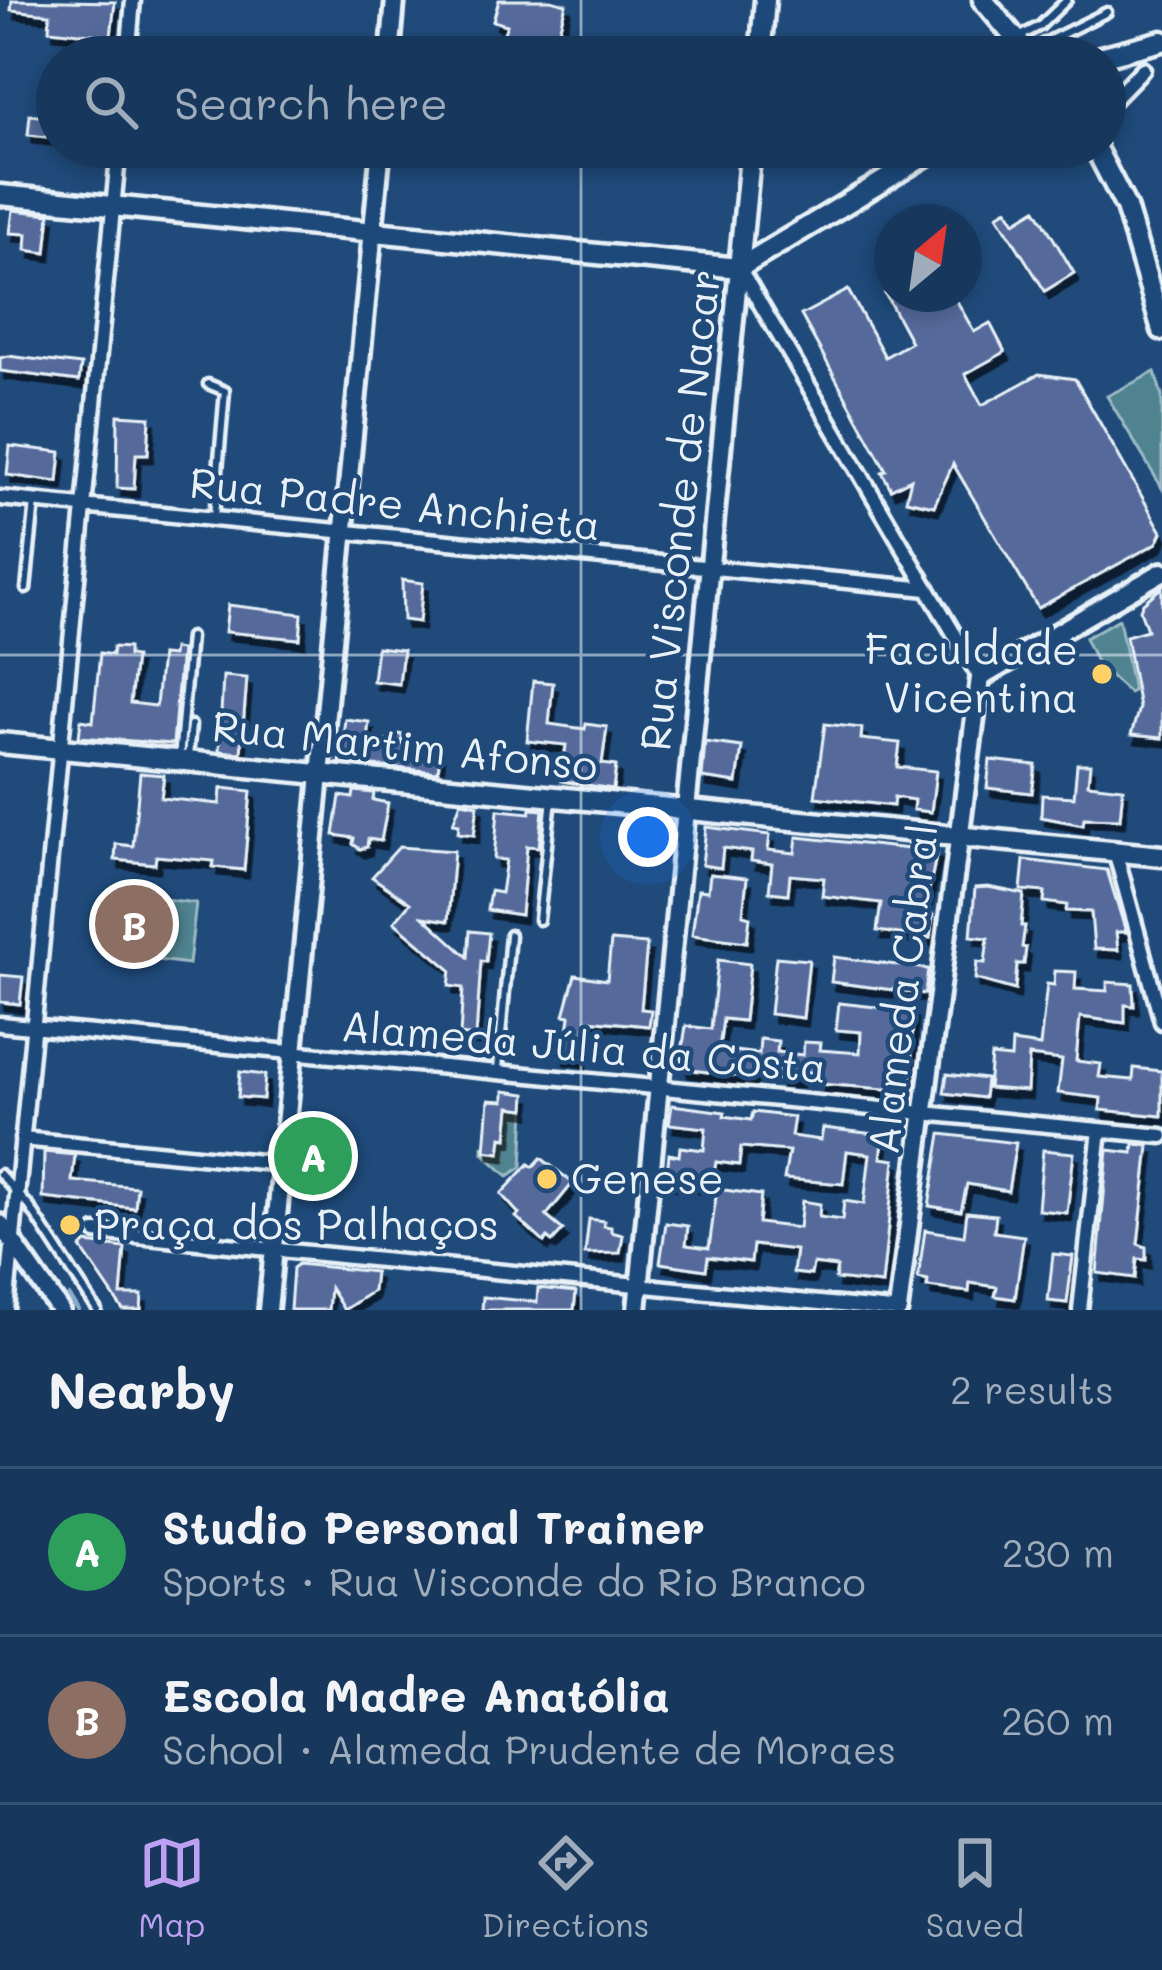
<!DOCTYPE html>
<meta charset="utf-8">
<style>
:root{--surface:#17385c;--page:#203f62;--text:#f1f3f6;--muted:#9eacbb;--line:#365272;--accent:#bca0f2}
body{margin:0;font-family:Mali,sans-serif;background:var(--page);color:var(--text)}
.compass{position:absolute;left:874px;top:204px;width:108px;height:108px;border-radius:50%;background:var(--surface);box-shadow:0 6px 18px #0003;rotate:29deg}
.you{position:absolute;left:648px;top:837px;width:42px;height:42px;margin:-30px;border:9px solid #fff;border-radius:50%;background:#1a73e8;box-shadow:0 0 0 18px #1a73e833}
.badge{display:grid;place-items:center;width:78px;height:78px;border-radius:50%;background:var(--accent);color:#fff;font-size:39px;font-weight:700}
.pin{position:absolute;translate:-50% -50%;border:6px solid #fff;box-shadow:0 3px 12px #0006}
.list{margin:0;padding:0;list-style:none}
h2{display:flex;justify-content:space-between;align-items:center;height:156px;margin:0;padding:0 48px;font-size:51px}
h2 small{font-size:39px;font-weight:400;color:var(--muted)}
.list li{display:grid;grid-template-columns:78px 1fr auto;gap:36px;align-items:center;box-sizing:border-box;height:168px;padding:0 48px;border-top:3px solid var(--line)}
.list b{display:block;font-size:45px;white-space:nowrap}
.list p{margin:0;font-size:39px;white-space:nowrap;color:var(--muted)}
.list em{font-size:39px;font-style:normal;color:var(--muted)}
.icon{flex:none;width:66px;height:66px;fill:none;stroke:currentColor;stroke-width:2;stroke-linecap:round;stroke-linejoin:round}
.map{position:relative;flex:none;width:1162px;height:1310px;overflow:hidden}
.search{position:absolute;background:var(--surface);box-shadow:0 6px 18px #0003;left:36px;right:36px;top:36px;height:132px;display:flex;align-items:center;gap:30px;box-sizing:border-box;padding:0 42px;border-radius:66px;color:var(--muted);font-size:45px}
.sheet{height:492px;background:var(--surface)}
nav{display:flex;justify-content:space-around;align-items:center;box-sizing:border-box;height:168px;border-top:3px solid var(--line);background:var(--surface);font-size:33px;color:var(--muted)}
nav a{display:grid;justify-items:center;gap:6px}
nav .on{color:var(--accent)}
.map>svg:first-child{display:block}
.green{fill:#50838f;stroke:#9cbac4;stroke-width:3}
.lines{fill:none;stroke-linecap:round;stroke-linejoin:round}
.stream{stroke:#88acc7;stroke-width:4.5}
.building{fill:#546b9b;stroke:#e8f1f8;stroke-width:3;filter:url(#shadow)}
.lane-casing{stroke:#e8f1f8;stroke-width:15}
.street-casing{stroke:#e8f1f8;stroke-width:21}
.secondary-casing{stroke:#e8f1f8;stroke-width:26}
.primary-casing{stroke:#e8f1f8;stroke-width:27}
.lane{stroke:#1f4a7a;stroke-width:6}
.street{stroke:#1f4a7a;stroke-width:12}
.secondary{stroke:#1f4a7a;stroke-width:16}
.primary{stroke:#1f4a7a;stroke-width:18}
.grid{fill:none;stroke:#e8f1f8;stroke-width:3;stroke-opacity:0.55}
.poi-dot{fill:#ffd166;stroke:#1f4a7a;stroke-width:4.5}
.labels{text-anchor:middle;stroke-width:9;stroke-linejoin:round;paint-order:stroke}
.street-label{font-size:42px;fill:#e8f1f8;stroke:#1f4a7a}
.poi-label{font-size:42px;fill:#e8f1f8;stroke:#1f4a7a;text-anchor:start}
</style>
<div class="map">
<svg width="1162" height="1310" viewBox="0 0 1162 1310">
<defs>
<filter id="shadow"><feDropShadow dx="4.5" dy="8" stdDeviation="0" flood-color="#0009"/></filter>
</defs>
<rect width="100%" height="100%" fill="#1f4a7a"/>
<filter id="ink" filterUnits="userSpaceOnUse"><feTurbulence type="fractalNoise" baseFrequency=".00833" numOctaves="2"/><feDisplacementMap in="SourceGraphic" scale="24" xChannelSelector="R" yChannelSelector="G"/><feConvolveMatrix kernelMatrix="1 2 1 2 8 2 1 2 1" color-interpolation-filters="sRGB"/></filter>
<g filter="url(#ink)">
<!-- green -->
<path class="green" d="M1155 372 1162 396V488L1107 396Z
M1119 619 1133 691 1129 693 1097 664 1085 638Z
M156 898 196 903 189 964 149 959Z
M506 1107 525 1109 522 1167 508 1176 483 1153V1145L485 1151 500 1153 502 1137H507Z"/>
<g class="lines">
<!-- stream -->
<path class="stream" d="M69 1296 78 1310"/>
</g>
<!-- building -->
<path class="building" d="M12 0 115 2 111 36 49 30 50 14 11 10Z
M499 0H551L566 4 552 57H495L507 25 493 21Z
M30 115 57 118V138L28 135Z
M1007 209 1015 222 1036 209 1074 273 1045 291 997 215Z
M13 210 50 214 46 253 26 250 27 234 10 233Z
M848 290 885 357 911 342 885 294H953L974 332 990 323 1005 352 965 374 982 405 1039 374 1075 379 1162 532 1157 543 1038 608 953 464 934 506 906 500 911 479 891 489 882 472 886 470 801 315Z
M8 356 81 365 79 381 0 371V358Z
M118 415 150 417 148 454H136L134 489 117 488Z
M10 446 61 452 58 482 7 475Z
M402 580 423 583 419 622 403 620Z
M1162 587V738L1131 735 1139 708 1126 636 1147 630 1140 610 1143 603Z
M228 605 302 614 300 639 225 632Z
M113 647 128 648V656L135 657 130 703 156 706 161 655 172 656 173 649 181 650 173 744 79 737 81 720 93 722 100 653 112 655Z
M377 647 403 650 399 684 373 681Z
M223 676 247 678 241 753 219 751Z
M533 681 553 683 549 724 585 729 586 724 607 727 602 764 616 766 613 789 561 781 566 745 527 741Z
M345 719 369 722 367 739 392 742 393 733 403 735 402 744 410 745 409 749 440 753 438 772 340 763Z
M825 724 862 728 861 739 900 743 897 767 936 771 931 812 913 810 914 800 894 797 893 806 815 797Z
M705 742 742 747 737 783 702 778Z
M990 760 1036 765 1032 793 987 788Z
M1077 764H1090L1088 784 1123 788 1120 819 1084 818 1083 825 1041 817 1042 795 1074 797Z
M140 773 164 775 161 798 220 804 221 788 251 791 244 870 213 867 214 861 156 856 155 864 115 860 116 844 133 846Z
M354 791 374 793 373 800 388 803 381 841 368 839 367 847 360 849 353 844 354 838 334 835 340 796 353 798Z
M461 802 478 805 474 835 458 833 459 824 453 823Z
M531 809 543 810 539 847 527 846 521 915 487 910 490 891 501 893 506 860 494 859 498 810 530 813Z
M706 827 770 835 768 850 795 853 797 837 937 852 924 914 933 915 930 938 877 931 881 903 822 896 824 878 790 875 788 894 769 892 772 864 751 861 752 852 723 848 721 868 702 865Z
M399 847 454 851 448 921 424 917 468 957 470 931 489 933 486 962 481 961 476 1037 460 1035 463 988 449 986 451 970 394 922 410 903 372 877Z
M1024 860 1107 870 1126 932H1116L1118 950 1094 949 1091 912 1066 911 1067 905 1044 902 1045 892 1021 890Z
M710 874 747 878 743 915 750 917 747 942 692 935 698 890 708 891Z
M988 887 1024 894 1021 926H1025L1022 947 1026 948 1024 964H1017L1015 990 975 979 977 962 985 963 988 938 971 936 975 888Z
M611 941 647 944 641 1009 651 1010 649 1026 587 1020 581 1059 560 1056 563 1039 567 1040 570 1016 564 1015 575 975 607 980Z
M776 957 809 960 803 1018 770 1014Z
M834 957 928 969 925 994 831 982Z
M718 960 750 964 744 1021 723 1019 719 1049 759 1054 760 1039 778 1041 777 1052 803 1055 804 1042 821 1043 820 1050 860 1053 861 1032 836 1030 839 1003 913 1011 911 1091 820 1084 821 1073 799 1071 798 1080 778 1079 779 1069 753 1067 752 1078 684 1069 681 1058 686 1026 711 1029Z
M1055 971 1076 972 1075 989 1107 991V982L1133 984 1134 1006 1125 1005V1023L1080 1017 1076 1061 1101 1064 1099 1077 1133 1080 1134 1068 1162 1071V1116L1100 1110 1101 1098 1058 1093 1062 1060 1029 1056 1027 1091 988 1088 991 1056 1011 1058 1012 1042 1040 1046 1047 984 1054 985Z
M0 975 23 977 20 1004 0 1002Z
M240 1072 265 1075 263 1099 238 1097Z
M947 1074 986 1079 984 1098 944 1093Z
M504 1091 526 1094 525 1109 510 1107 507 1138 502 1137 500 1153 485 1151 489 1100 504 1101Z
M672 1105 725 1112 724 1116 751 1120 753 1112 794 1117 791 1136 821 1140 823 1128 884 1135 881 1158 895 1160 882 1284 835 1279 837 1267 813 1264 811 1275 793 1273 796 1250 753 1245 751 1262 708 1257 706 1270 660 1263 666 1223 688 1226 686 1245 709 1248 717 1189 761 1195 758 1223 799 1228 802 1201 820 1204 819 1217 842 1220 844 1201 864 1204 870 1154 847 1151 843 1184 784 1179 789 1151 741 1147 739 1165 716 1162 712 1187 666 1181 669 1154 679 1156 680 1147 704 1150 706 1128 669 1124Z
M941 1134 1016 1143 1008 1191 967 1184 961 1211 929 1206Z
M1134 1144 1149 1146 1138 1244 1146 1247V1260L1137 1259 1135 1278 1097 1273 1108 1150 1133 1153Z
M1043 1150 1074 1153 1067 1213 1038 1210Z
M44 1152 75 1155 72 1181 137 1187 135 1208 43 1198Z
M541 1158 573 1183 546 1216 563 1230 552 1242 547 1238 544 1242 516 1217 519 1214 501 1194 529 1164 533 1167Z
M967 1212 996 1215 994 1232 1024 1236 1015 1299 995 1296 997 1287 970 1283 969 1292 927 1287 928 1281 918 1279 925 1230 964 1236Z
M589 1219 604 1221V1226L611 1227V1232L623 1235 620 1253 585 1254Z
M86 1243 125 1248 121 1295H142L141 1310H123L81 1248Z
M1053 1254 1073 1256 1067 1303 1048 1301Z
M298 1264 375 1272 373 1291 344 1310 330 1288 328 1310H290L293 1268Z
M538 1288 576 1292 574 1310H482L483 1297 537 1302Z"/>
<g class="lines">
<defs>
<path id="lane" d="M1019 37 1040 26 1067 0
M1030 50 1107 12
M208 384 225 391 214 517
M26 589 35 502
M188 757 191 725
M179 759 190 637
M539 920 552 798
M498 1069 510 935
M0 1174 30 1207 97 1310"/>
<path id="street" d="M128 57 133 0
M1105 108 1143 69
M740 269 980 678
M0 498 928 589
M1115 851 1162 1022
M0 1024 1162 1136
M22 1139 282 1164
M96 1232 891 1310
M6 1310 119 147
M1080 1310 1100 1130"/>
<path id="secondary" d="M390 57 395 0
M0 1224 60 1310
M268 1310 381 147
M637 1310 739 268
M898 1310 980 678 1162 572"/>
<path id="primary" d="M983 0 1031 57
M760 57 765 0
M1100 57 1162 41
M1095 147 1126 207 1162 330
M0 195 739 268 940 147
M739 268 751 147
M0 743 1162 856"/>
</defs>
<!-- lane casing -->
<use href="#lane" class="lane-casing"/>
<!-- street casing -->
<use href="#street" class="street-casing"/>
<!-- secondary casing -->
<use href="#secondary" class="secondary-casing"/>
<!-- primary casing -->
<use href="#primary" class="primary-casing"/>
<!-- lane -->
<use href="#lane" class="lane"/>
<!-- street -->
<use href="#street" class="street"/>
<!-- secondary -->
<use href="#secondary" class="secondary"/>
<!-- primary -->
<use href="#primary" class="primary"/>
</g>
</g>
<!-- grid -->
<path class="grid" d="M581 0V57M581 147V1310M0 655H1162"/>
<!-- markers -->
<g class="poi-dot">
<circle cx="1102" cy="674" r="12"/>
<circle cx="547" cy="1179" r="12"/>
<circle cx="70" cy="1225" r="12"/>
</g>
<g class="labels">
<!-- street labels -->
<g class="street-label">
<text transform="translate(395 504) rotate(6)" y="15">Rua Padre Anchieta</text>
<text transform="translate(680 510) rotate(-84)" y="15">Rua Visconde de Nacar</text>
<text transform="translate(405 746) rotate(6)" y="15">Rua Martim Afonso</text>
<text transform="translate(903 989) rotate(-83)" y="15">Alameda Cabral</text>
<text transform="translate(584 1047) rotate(5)" y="15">Alameda Júlia da Costa</text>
</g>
<!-- poi labels -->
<g class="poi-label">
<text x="1078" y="665" text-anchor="end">Faculdade<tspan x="1078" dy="48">Vicentina</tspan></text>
<text x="571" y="1194">Genese</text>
<text x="94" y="1240">Praça dos Palhaços</text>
</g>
</g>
</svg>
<svg class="compass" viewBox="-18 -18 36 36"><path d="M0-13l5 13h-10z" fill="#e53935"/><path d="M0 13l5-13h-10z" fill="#9eacbb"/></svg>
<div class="you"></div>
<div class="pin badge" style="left:313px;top:1156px;background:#2e9e5b">A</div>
<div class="pin badge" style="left:134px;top:924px;background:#8d6e63">B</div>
<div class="search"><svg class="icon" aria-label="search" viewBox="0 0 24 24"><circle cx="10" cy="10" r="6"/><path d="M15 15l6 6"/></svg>Search here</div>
</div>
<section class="sheet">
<h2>Nearby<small>2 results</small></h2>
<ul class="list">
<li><span class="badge" style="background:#2e9e5b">A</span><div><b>Studio Personal Trainer</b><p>Sports · Rua Visconde do Rio Branco</p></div><em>230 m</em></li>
<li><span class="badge" style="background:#8d6e63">B</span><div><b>Escola Madre Anatólia</b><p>School · Alameda Prudente de Moraes</p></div><em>260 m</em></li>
</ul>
</section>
<nav>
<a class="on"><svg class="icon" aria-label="map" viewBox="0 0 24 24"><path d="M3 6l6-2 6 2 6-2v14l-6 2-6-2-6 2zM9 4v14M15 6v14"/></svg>Map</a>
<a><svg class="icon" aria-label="directions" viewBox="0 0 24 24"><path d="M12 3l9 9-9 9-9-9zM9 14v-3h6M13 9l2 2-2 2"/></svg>Directions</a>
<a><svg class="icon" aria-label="saved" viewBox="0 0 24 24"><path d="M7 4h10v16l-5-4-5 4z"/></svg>Saved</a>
</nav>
